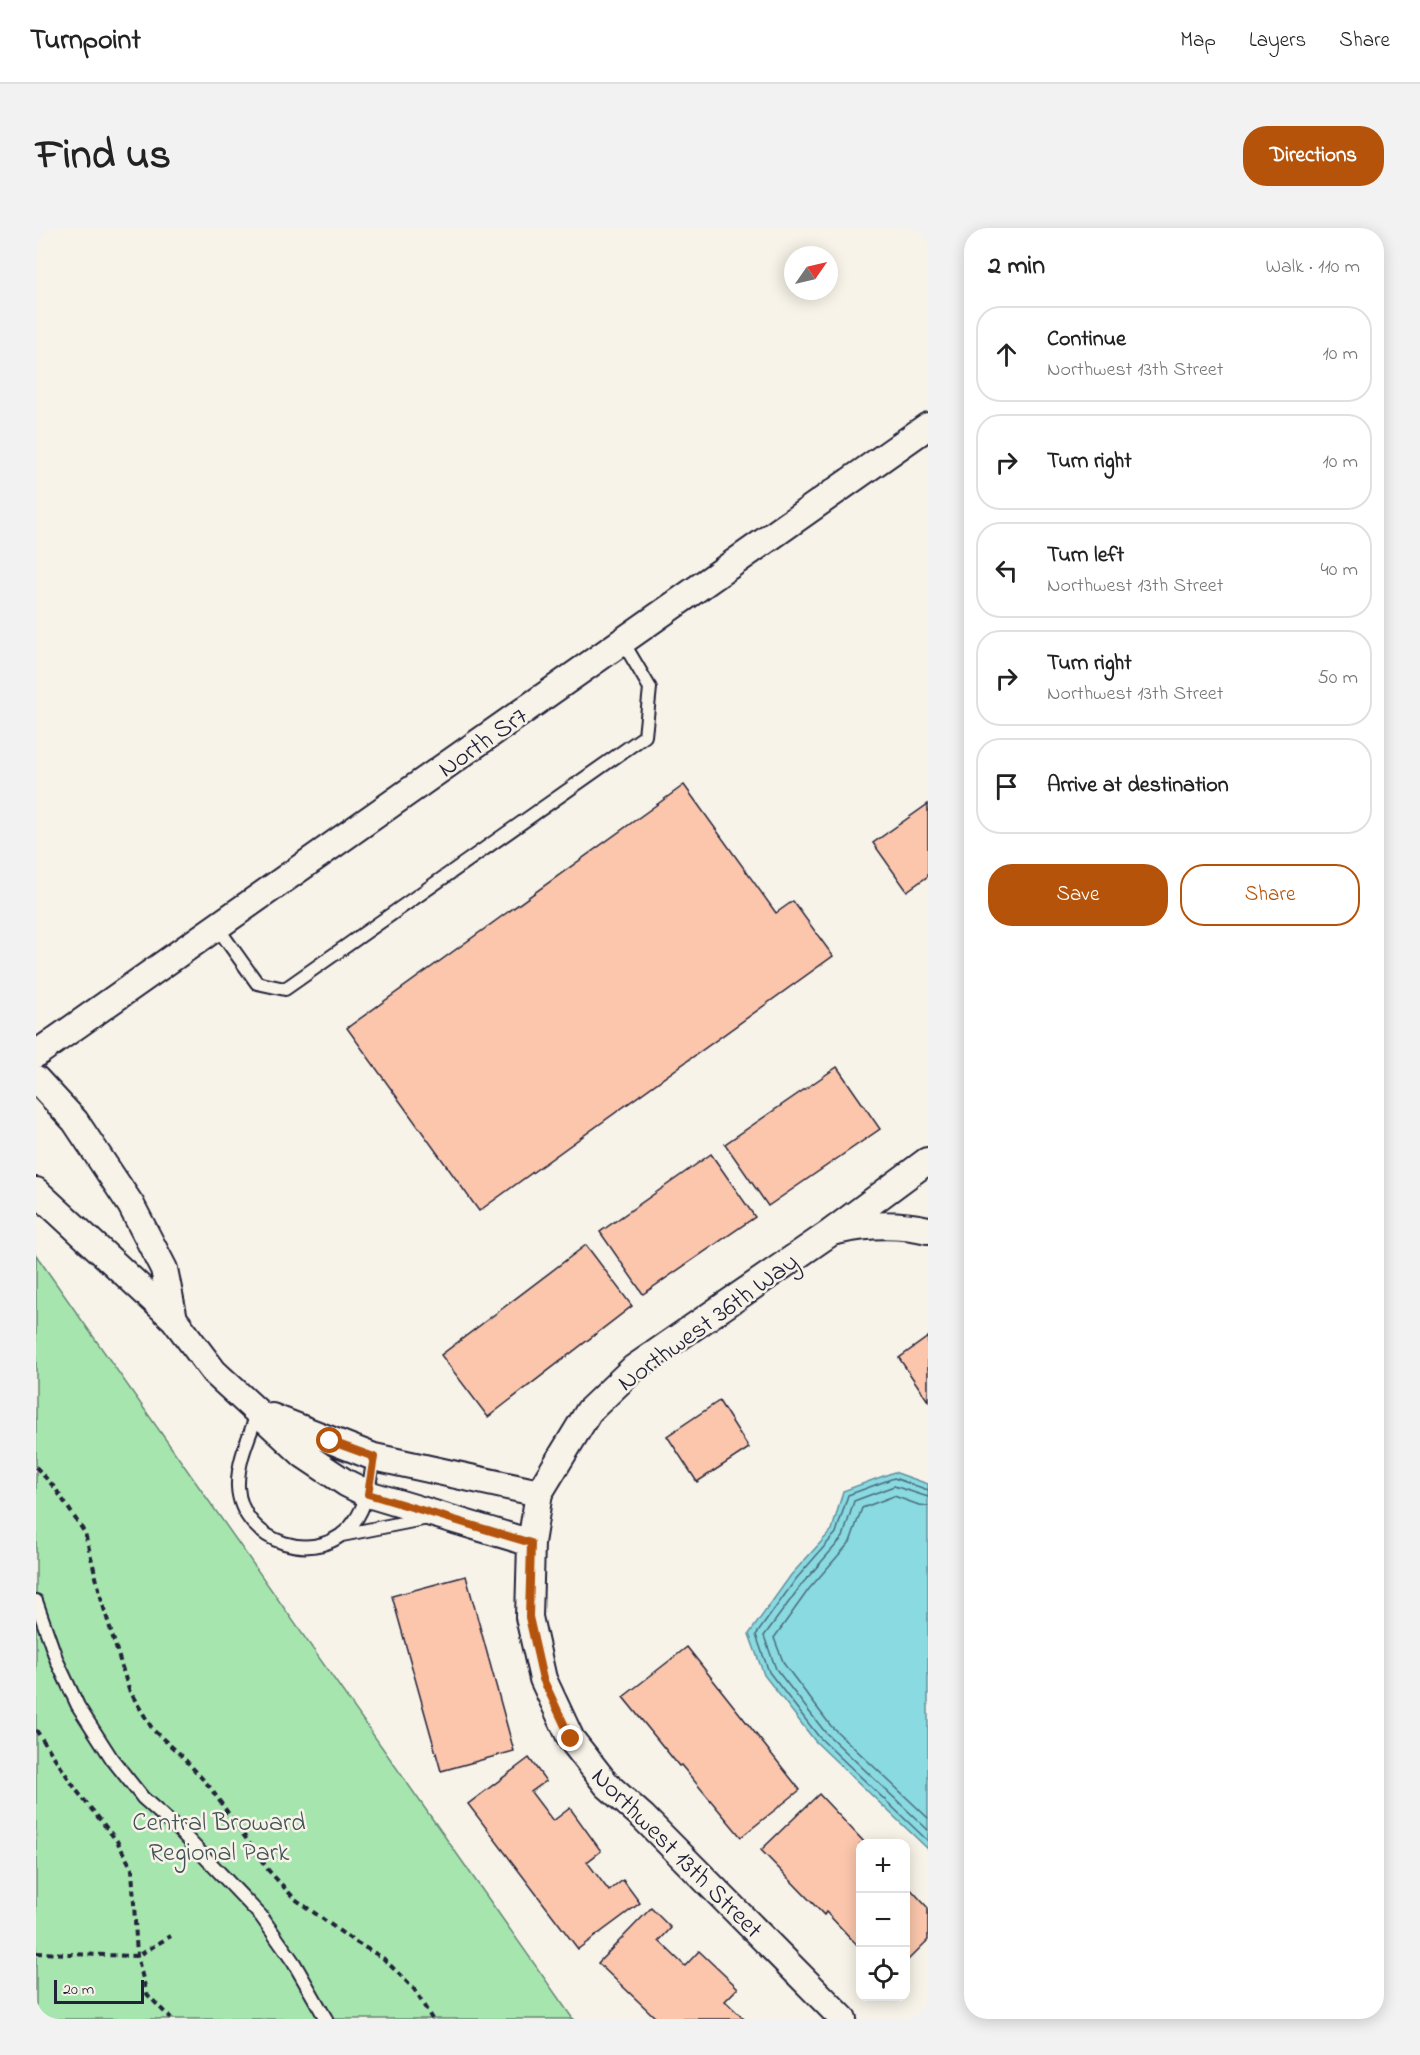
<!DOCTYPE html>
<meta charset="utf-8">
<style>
:root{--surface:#fff;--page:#f2f2f2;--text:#222;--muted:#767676;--line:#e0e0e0;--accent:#b45309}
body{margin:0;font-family:"Indie Flower",sans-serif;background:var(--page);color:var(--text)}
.controls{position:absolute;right:18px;bottom:18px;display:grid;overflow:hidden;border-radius:12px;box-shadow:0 3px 15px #0003}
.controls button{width:54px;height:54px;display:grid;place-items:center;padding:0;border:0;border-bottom:2px solid var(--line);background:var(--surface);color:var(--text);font:30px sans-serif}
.compass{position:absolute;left:748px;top:18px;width:54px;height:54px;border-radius:50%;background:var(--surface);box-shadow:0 3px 15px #0003;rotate:56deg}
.scale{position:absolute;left:18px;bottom:15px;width:90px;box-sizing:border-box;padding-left:6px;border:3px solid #22223b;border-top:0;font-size:16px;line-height:21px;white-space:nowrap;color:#22223b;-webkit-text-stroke:4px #f7f3e8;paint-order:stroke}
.stop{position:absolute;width:18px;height:18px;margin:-14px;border:4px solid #b45309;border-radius:50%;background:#fff}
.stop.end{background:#b45309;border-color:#fff;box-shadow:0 2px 6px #0008}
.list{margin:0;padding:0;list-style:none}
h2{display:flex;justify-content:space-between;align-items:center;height:78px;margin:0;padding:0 24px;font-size:26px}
h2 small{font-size:20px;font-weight:400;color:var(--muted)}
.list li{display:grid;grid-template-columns:39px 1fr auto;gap:18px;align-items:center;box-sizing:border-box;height:96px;margin:0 12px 12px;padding:0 12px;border:2px solid var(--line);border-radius:24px}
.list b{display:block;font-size:22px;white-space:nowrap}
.list p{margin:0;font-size:20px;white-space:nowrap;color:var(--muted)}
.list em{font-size:20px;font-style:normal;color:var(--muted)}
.actions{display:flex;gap:12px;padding:18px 24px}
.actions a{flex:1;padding:14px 0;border:2px solid var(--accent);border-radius:24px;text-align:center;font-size:21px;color:var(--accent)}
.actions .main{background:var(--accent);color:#fff}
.icon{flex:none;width:33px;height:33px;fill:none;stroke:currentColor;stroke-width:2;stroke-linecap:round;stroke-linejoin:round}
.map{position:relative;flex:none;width:892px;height:1791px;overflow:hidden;border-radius:24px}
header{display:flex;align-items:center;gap:36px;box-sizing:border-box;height:84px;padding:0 30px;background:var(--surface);border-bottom:2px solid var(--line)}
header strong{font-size:28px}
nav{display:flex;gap:33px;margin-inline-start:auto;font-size:21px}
.intro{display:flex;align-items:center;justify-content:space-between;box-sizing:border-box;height:144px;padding:0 36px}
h1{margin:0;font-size:42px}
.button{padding:15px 27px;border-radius:24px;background:var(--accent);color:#fff;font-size:21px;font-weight:700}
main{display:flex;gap:36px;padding:0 36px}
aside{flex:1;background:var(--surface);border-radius:24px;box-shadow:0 3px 15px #0003}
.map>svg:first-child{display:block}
.green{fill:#a6e6ae;stroke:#648474;stroke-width:1.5}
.water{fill:#89dae1;stroke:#60909f;stroke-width:1.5}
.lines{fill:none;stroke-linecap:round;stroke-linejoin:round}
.shore{stroke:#4b6c7d;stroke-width:1.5}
.building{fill:#fbc6ac;stroke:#22223b;stroke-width:1.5}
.service-casing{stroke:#22223b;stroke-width:16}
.minor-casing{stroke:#22223b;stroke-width:30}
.path{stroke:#22223b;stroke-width:4;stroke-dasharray:6 4.5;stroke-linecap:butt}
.service{stroke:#f7f3e8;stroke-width:12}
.minor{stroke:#f7f3e8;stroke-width:26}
.route{stroke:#b45309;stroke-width:8}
.labels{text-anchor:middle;stroke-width:5;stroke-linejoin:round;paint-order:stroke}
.street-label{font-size:26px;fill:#22223b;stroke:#f7f3e8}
.park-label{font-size:26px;fill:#435358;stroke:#f7f3e8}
</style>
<header>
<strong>Turnpoint</strong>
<nav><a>Map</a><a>Layers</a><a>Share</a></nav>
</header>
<div class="intro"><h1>Find us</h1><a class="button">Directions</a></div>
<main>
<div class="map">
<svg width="892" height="1791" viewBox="0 0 892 1791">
<rect width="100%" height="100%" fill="#f7f3e8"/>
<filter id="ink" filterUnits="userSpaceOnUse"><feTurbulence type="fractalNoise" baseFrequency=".0167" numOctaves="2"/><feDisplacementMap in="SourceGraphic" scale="12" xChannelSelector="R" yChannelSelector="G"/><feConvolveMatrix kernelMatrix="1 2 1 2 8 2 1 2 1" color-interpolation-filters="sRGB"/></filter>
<g filter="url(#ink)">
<!-- green -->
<path class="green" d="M0 1027 537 1791H0Z"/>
<!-- water -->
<path class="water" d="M858 1244 892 1256V1621L779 1513 728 1447 713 1406 755 1347 796 1302 807 1263Z"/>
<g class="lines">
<!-- shore -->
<path class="shore" d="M892 1262 858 1250 812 1267 800 1305 760 1351 720 1407 733 1444 783 1509 892 1613
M892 1269 858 1258 818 1273 807 1309 766 1356 728 1408 740 1441 789 1504 892 1602
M892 1278 883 1277 858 1268 826 1280 814 1314 773 1361 738 1410 748 1436 795 1498 892 1590"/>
</g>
<!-- building -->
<path class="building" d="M648 557 740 685 757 673 797 728 443 983 311 800Z
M892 576V648L871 663 837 615Z
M801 839 844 901 732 978 689 916Z
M675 926 719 989 607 1066 564 1004Z
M550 1017 596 1078 452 1189 405 1127Z
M892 1109V1173L863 1130Z
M683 1173 713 1220 661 1254 631 1208Z
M430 1348 478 1523 405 1543 356 1368Z
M651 1419 764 1562 705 1609 645 1537 643 1538 587 1469Z
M493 1530 510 1553 495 1564 517 1593 534 1580 565 1623 551 1634 573 1663 587 1652 604 1675 542 1721 432 1576Z
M783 1566 830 1616H824V1720L790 1684 788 1687 725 1622Z
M870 1656 892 1680V1712L870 1734Z
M615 1680 635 1700 623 1713 649 1738 663 1723 702 1760 689 1773 708 1791H621L562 1735Z"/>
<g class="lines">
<defs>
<path id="service" d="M181 699 221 755 249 761 609 508 614 460 587 414
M222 1184C214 1207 201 1233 202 1259 205 1315 284 1341 318 1294 332 1275 334 1251 338 1229
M306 1307 392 1290
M0 1373 21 1433 42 1478 76 1531 107 1570 144 1603 225 1688 258 1735 290 1791"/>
<path id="minor" d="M0 826 892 198
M0 851 39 893 95 977 128 1041 138 1091
M0 963 138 1091 178 1144 268 1227 310 1255 332 1266 495 1315
M800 1003C831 996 861 995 892 1002
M236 1189 338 1229 503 1265
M807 1791 607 1589 571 1557 535 1511 507 1451 493 1389 495 1315 503 1265 553 1183 598 1140 794 1005 891 933 892 935"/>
</defs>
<!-- service casing -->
<use href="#service" class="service-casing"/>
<!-- minor casing -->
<use href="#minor" class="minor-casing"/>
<!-- path -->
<path class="path" d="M0 1239 19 1260 49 1305 67 1377 93 1462 117 1502 144 1526 173 1558 233 1643 259 1671 316 1712 347 1730 378 1761 396 1791
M0 1502 41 1563 81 1613 96 1641 101 1728 111 1766 135 1791
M0 1725 101 1728 135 1708"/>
<!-- service -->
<use href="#service" class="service"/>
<!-- minor -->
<use href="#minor" class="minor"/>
</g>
</g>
<g class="lines" filter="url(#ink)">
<!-- route -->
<path class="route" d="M294 1213 338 1229 332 1266 495 1315 493 1389 507 1451 535 1511"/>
</g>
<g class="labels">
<!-- street labels -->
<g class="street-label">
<text transform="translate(446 513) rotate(-35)" y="9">North Sr7</text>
<text transform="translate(671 1093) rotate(-36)" y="9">Northwest 36th Way</text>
<text transform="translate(642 1624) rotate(45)" y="9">Northwest 13th Street</text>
</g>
<!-- park labels -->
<g class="park-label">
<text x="183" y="1602">Central Broward<tspan x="183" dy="30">Regional Park</tspan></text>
</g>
</g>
</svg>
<div class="controls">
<button>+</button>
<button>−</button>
<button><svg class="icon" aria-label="locate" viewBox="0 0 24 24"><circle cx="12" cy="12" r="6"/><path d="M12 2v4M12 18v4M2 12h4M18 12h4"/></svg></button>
</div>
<svg class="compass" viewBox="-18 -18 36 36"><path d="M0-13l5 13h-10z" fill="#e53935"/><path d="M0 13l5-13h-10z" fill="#767676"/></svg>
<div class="scale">20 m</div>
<div class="stop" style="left:294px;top:1213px"></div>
<div class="stop end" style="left:535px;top:1511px"></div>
</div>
<aside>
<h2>2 min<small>Walk · 110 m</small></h2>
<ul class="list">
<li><svg class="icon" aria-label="ahead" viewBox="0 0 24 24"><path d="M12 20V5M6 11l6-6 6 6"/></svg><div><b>Continue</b><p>Northwest 13th Street</p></div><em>10 m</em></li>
<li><svg class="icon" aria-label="right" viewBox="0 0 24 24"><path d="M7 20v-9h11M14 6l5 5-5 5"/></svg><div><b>Turn right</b></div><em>10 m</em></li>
<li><svg class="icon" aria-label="left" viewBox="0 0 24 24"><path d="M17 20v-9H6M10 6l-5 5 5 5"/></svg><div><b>Turn left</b><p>Northwest 13th Street</p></div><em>40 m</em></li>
<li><svg class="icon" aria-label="right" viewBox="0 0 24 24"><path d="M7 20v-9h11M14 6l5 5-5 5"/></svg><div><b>Turn right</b><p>Northwest 13th Street</p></div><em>50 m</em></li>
<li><svg class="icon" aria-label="arrive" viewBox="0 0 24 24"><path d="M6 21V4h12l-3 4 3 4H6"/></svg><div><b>Arrive at destination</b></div></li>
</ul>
<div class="actions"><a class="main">Save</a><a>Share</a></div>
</aside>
</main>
